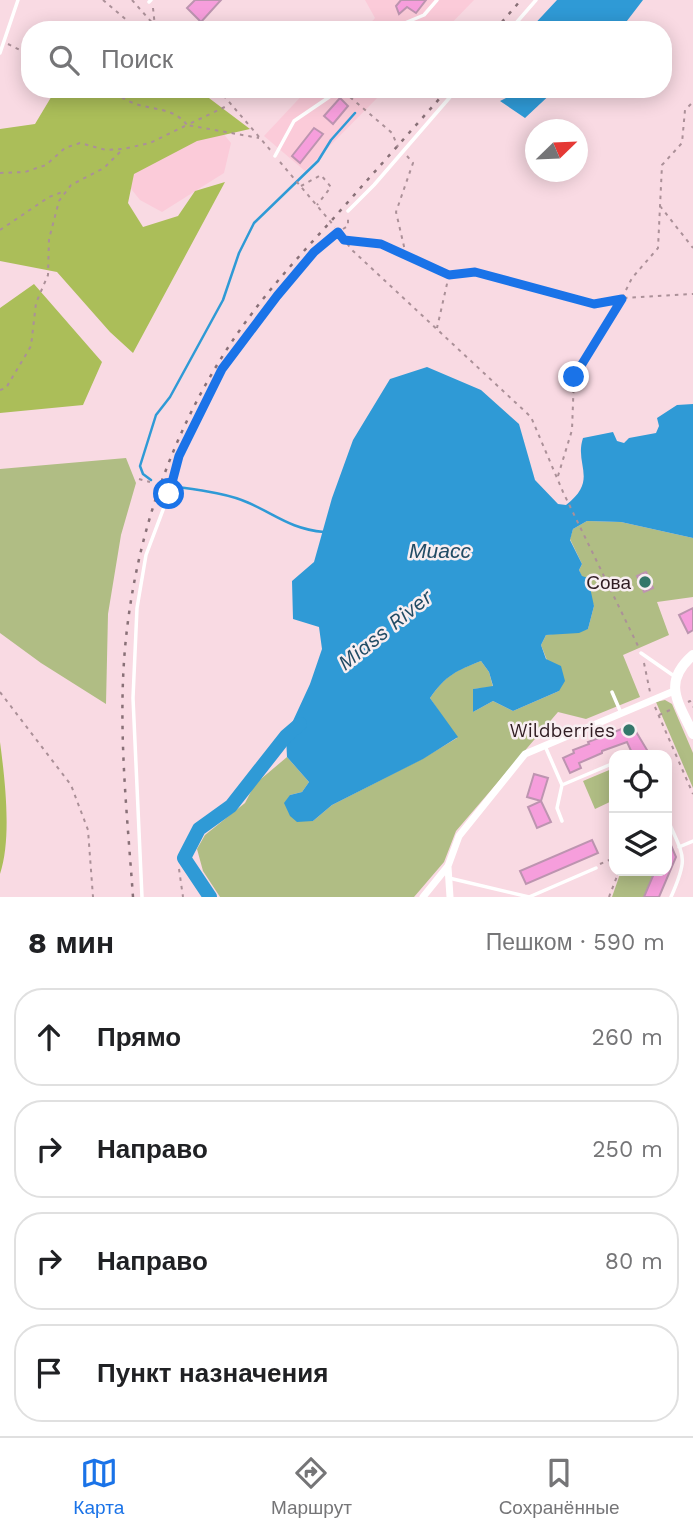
<!DOCTYPE html>
<html lang="ru">
<meta charset="utf-8">
<style>
:root{--surface:#fff;--page:#f2f2f2;--text:#202124;--muted:#757577;--line:#e0e0e0;--accent:#1a73e8}
body{margin:0;font-family:"Work Sans",sans-serif;background:var(--page);color:var(--text)}
.controls{position:absolute;right:21px;bottom:21px;display:grid;overflow:hidden;border-radius:14px;box-shadow:0 4px 18px #0003}
.controls button{width:63px;height:63px;display:grid;place-items:center;padding:0;border:0;border-bottom:2px solid var(--line);background:var(--surface);color:var(--text);font:35px sans-serif}
.compass{position:absolute;left:525px;top:119px;width:63px;height:63px;border-radius:50%;background:var(--surface);box-shadow:0 4px 18px #0003;rotate:67deg}
.stop{position:absolute;width:21px;height:21px;margin:-16px;border:5px solid #1a73e8;border-radius:50%;background:#fff}
.stop.end{background:#1a73e8;border-color:#fff;box-shadow:0 2px 7px #0008}
.list{margin:0;padding:0;list-style:none}
h2{display:flex;justify-content:space-between;align-items:center;height:91px;margin:0;padding:0 28px;font-size:30px}
h2 small{font-size:23px;font-weight:400;color:var(--muted)}
.list li{display:grid;grid-template-columns:46px 1fr auto;gap:21px;align-items:center;box-sizing:border-box;height:98px;margin:0 14px 14px;padding:0 14px;border:2px solid var(--line);border-radius:28px}
.list b{display:block;font-size:26px;white-space:nowrap}
.list em{font-size:23px;font-style:normal;color:var(--muted)}
.icon{flex:none;width:38px;height:38px;fill:none;stroke:currentColor;stroke-width:2;stroke-linecap:round;stroke-linejoin:round}
.map{position:relative;flex:none;width:693px;height:897px;overflow:hidden}
.search{position:absolute;background:var(--surface);box-shadow:0 4px 18px #0003;left:21px;right:21px;top:21px;height:77px;display:flex;align-items:center;gap:18px;box-sizing:border-box;padding:0 24px;border-radius:28px;color:var(--muted);font-size:26px}
.sheet{height:539px;background:var(--surface)}
nav{display:flex;justify-content:space-around;align-items:center;box-sizing:border-box;height:98px;border-top:2px solid var(--line);background:var(--surface);font-size:19px;color:var(--muted)}
nav a{display:grid;justify-items:center;gap:4px}
nav .on{color:var(--accent)}
.map>svg:first-child{display:block}
.built{fill:#fbcbd9}
.green{fill:#b0bd84}
.forest{fill:#abbe59}
.water{fill:#2f9ad6}
.lines{fill:none;stroke-linecap:round;stroke-linejoin:round}
.stream{stroke:#2f9ad6;stroke-width:2.5}
.river{stroke:#2f9ad6;stroke-width:14}
.building{fill:#f69edc;stroke:#bd94b0;stroke-width:2}
.path{stroke:#ab9098;stroke-width:2;stroke-dasharray:3.5 5;stroke-linecap:butt}
.lane{stroke:#fff;stroke-width:3.5}
.street{stroke:#fff;stroke-width:7}
.secondary{stroke:#fff;stroke-width:10}
.rail{stroke:#887077;stroke-width:2.5;stroke-dasharray:3.5 7;stroke-linecap:butt}
.route{stroke:#1a73e8;stroke-width:9}
.poi-dot{fill:#34776a;stroke:#f8eef1;stroke-width:2.5}
.labels{text-anchor:middle;stroke-width:5;stroke-linejoin:round;paint-order:stroke}
.poi-label{font-size:19px;fill:#301d23;stroke:#f8eef1;text-anchor:end}
.water-label{font-size:21px;font-style:italic;fill:#224c65;stroke:#f8eef1}
</style>
<div class="map">
<svg width="693" height="897" viewBox="0 0 693 897">
<rect width="100%" height="100%" fill="#f9dae3"/>
<!-- built -->
<path class="built" d="M365 0H474L445 30H364L375 18Z
M308 89H386L305 171 264 136Z
M222 132 231 143 224 173 162 212 140 200 128 185 133 166 186 139Z"/>
<!-- green -->
<path class="green" d="M126 458 136 483 121 535 108 614 106 704 41 663 0 633V469Z
M587 521 621 522 693 538V597L657 602 669 635 623 655 640 697 586 719 558 712 456 831 444 862 414 897H220L203 871 197 849 205 835 245 803 255 784 287 757 309 782 302 792 290 795 313 821 332 805 422 759 457 738 430 698C446 675 455 671 481 661L489 672 493 687 473 689V712L493 701 513 711 559 691 541 645 546 635 588 629 594 606 579 570 582 564 570 539 573 529Z
M665 700 672 704 693 753V788L656 702Z
M614 768V800L595 809 583 781Z
M621 871H655L644 897H612Z"/>
<!-- forest -->
<path class="forest" d="M56 89H197L250 129 197 141 134 174 128 203 143 227 178 216 195 191 225 182 133 353 110 332 57 272 0 261V129L35 124Z
M34 284 102 362 83 405 0 413V308Z
M0 742C5 780 12 838 0 874Z"/>
<!-- water -->
<path class="water" d="M557 0H643L620 30H529Z
M517 89H556L525 118 500 101 512 95Z
M427 367 481 390 519 424 535 480 558 504 566 505C599 480 574 465 583 438L613 432 617 441 624 443 629 438 656 433 659 426 657 418 677 405 693 404V538L621 522 587 521 573 529 570 540 582 564 579 570 582 576 588 578 594 606 588 629 579 633 546 635 541 645 546 659 561 666 565 681 559 691 513 711 493 701 473 712V689L493 686 489 672 481 661C456 671 446 675 430 698L458 737 423 759 332 805 313 821 297 822 290 816 284 803 290 795 302 792 309 782 287 757 286 736 310 684 322 649 319 627 293 619 292 581 314 562 332 498 353 440 390 379Z"/>
<g class="lines">
<!-- stream -->
<path class="stream" d="M151 480 143 474 140 466 156 415 170 397 223 300 239 253 254 223 318 161 331 140 355 113
M164 485C189 489 226 492 249 503 276 515 291 529 324 532"/>
<!-- river -->
<path class="river" d="M210 897 184 858 199 829 231 806 286 736 300 724"/>
</g>
<!-- building -->
<path class="building" d="M195 0H221L201 22 187 8Z
M401 0H426L416 13 407 7 399 14 396 6Z
M340 98 348 106 333 124 324 116Z
M314 128 323 134 300 163 292 156Z
M646 572 653 588 644 592 637 576Z
M693 608V630L688 633 679 615Z
M632 725 650 755H633L627 742 602 751V753L579 763 581 768 570 773 563 758 574 753 573 750 589 744 588 742Z
M534 774 548 778 541 801 527 797Z
M541 801 551 822 537 828 528 807Z
M667 836 676 857 659 897H644L655 871H667Z
M592 840 598 853 526 884 520 871Z"/>
<g class="lines">
<!-- path -->
<path class="path" d="M103 0 136 28 155 27
M132 0 155 26
M153 8 155 27 158 30
M8 44 30 55
M107 89C117 94 128 102 139 105 157 110 175 109 187 125L229 105
M218 89 272 152
M348 89 350 97 392 133 398 147
M407 156 413 163 396 212 406 255 449 275 437 328
M280 162 335 227
M0 173 25 172 46 165 65 148 80 143 106 150 123 149 150 143 187 125 259 138
M301 186 321 175 331 187 317 205
M660 206 693 248
M343 229 348 226V216
M0 230 49 197 65 191
M342 237 352 250 531 417 563 492 639 648
M346 240 381 244 405 254
M449 275 475 272 594 304 622 298 632 278 658 248 662 165 682 143 685 110 693 102
M0 390 6 388 31 346 36 303 48 275 49 239 59 201 71 185 104 168 123 149
M558 476 572 430 574 377 622 298 693 294
M139 479 150 482
M644 663 650 692
M0 692 71 785 88 830 93 897
M688 702 690 701 693 707
M655 707 693 794
M659 715 670 710
M600 864 614 858
M179 869 183 897
M609 897 619 871"/>
<!-- lane -->
<path class="lane" d="M149 2 151 0
M396 30 400 25 424 15 437 0
M510 30 536 0
M0 53 18 0
M275 156 294 121 341 89
M348 211 374 185 457 89
M641 653 674 676
M612 692 621 713
M545 746 562 785 614 763
M562 785 557 808 562 821
M667 818C684 858 689 856 671 897
M679 847 693 841
M449 878 529 897 596 868
M142 897 133 698 137 608 146 555 169 494 179 456 222 369 277 296 314 252 338 232"/>
<!-- street -->
<path class="street" d="M448 867 450 897
M423 897 448 866 459 836 525 754 674 691"/>
<!-- secondary -->
<path class="secondary" d="M693 655C661 683 679 703 693 734"/>
<!-- rail -->
<path class="rail" d="M495 30 521 0
M133 897C127 812 117 723 126 638 138 523 180 410 250 316 275 282 304 251 332 220 371 176 409 133 448 89"/>
</g>
<g class="lines">
<!-- route -->
<path class="route" d="M169 494 179 456 222 369 277 296 314 252 338 232 344 240 381 244 449 275 475 272 594 304 622 299 574 377"/>
</g>
<!-- markers -->
<g class="poi-dot">
<circle cx="645" cy="582" r="7"/>
<circle cx="629" cy="730" r="7"/>
</g>
<g class="labels">
<!-- poi labels -->
<g class="poi-label">
<text x="631" y="589">Сова</text>
<text x="615" y="737">Wildberries</text>
</g>
<!-- water labels -->
<g class="water-label">
<text x="440" y="558">Миасс</text>
<text transform="translate(385 630) rotate(-39)" y="7">Miass River</text>
</g>
</g>
</svg>
<div class="controls">
<button><svg class="icon" aria-label="locate" viewBox="0 0 24 24"><circle cx="12" cy="12" r="6"/><path d="M12 2v4M12 18v4M2 12h4M18 12h4"/></svg></button>
<button><svg class="icon" aria-label="layers" viewBox="0 0 24 24"><path d="M12 4l9 5-9 5-9-5zM3 14l9 5 9-5"/></svg></button>
</div>
<svg class="compass" viewBox="-18 -18 36 36"><path d="M0-13l5 13h-10z" fill="#e53935"/><path d="M0 13l5-13h-10z" fill="#757577"/></svg>
<div class="stop" style="left:169px;top:494px"></div>
<div class="stop end" style="left:574px;top:377px"></div>
<div class="search"><svg class="icon" aria-label="search" viewBox="0 0 24 24"><circle cx="10" cy="10" r="6"/><path d="M15 15l6 6"/></svg>Поиск</div>
</div>
<section class="sheet">
<h2>8 мин<small>Пешком · 590 m</small></h2>
<ul class="list">
<li><svg class="icon" aria-label="ahead" viewBox="0 0 24 24"><path d="M12 20V5M6 11l6-6 6 6"/></svg><div><b>Прямо</b></div><em>260 m</em></li>
<li><svg class="icon" aria-label="right" viewBox="0 0 24 24"><path d="M7 20v-9h11M14 6l5 5-5 5"/></svg><div><b>Направо</b></div><em>250 m</em></li>
<li><svg class="icon" aria-label="right" viewBox="0 0 24 24"><path d="M7 20v-9h11M14 6l5 5-5 5"/></svg><div><b>Направо</b></div><em>80 m</em></li>
<li><svg class="icon" aria-label="arrive" viewBox="0 0 24 24"><path d="M6 21V4h12l-3 4 3 4H6"/></svg><div><b>Пункт назначения</b></div></li>
</ul>
</section>
<nav>
<a class="on"><svg class="icon" aria-label="map" viewBox="0 0 24 24"><path d="M3 6l6-2 6 2 6-2v14l-6 2-6-2-6 2zM9 4v14M15 6v14"/></svg>Карта</a>
<a><svg class="icon" aria-label="directions" viewBox="0 0 24 24"><path d="M12 3l9 9-9 9-9-9zM9 14v-3h6M13 9l2 2-2 2"/></svg>Маршрут</a>
<a><svg class="icon" aria-label="saved" viewBox="0 0 24 24"><path d="M7 4h10v16l-5-4-5 4z"/></svg>Сохранённые</a>
</nav>
